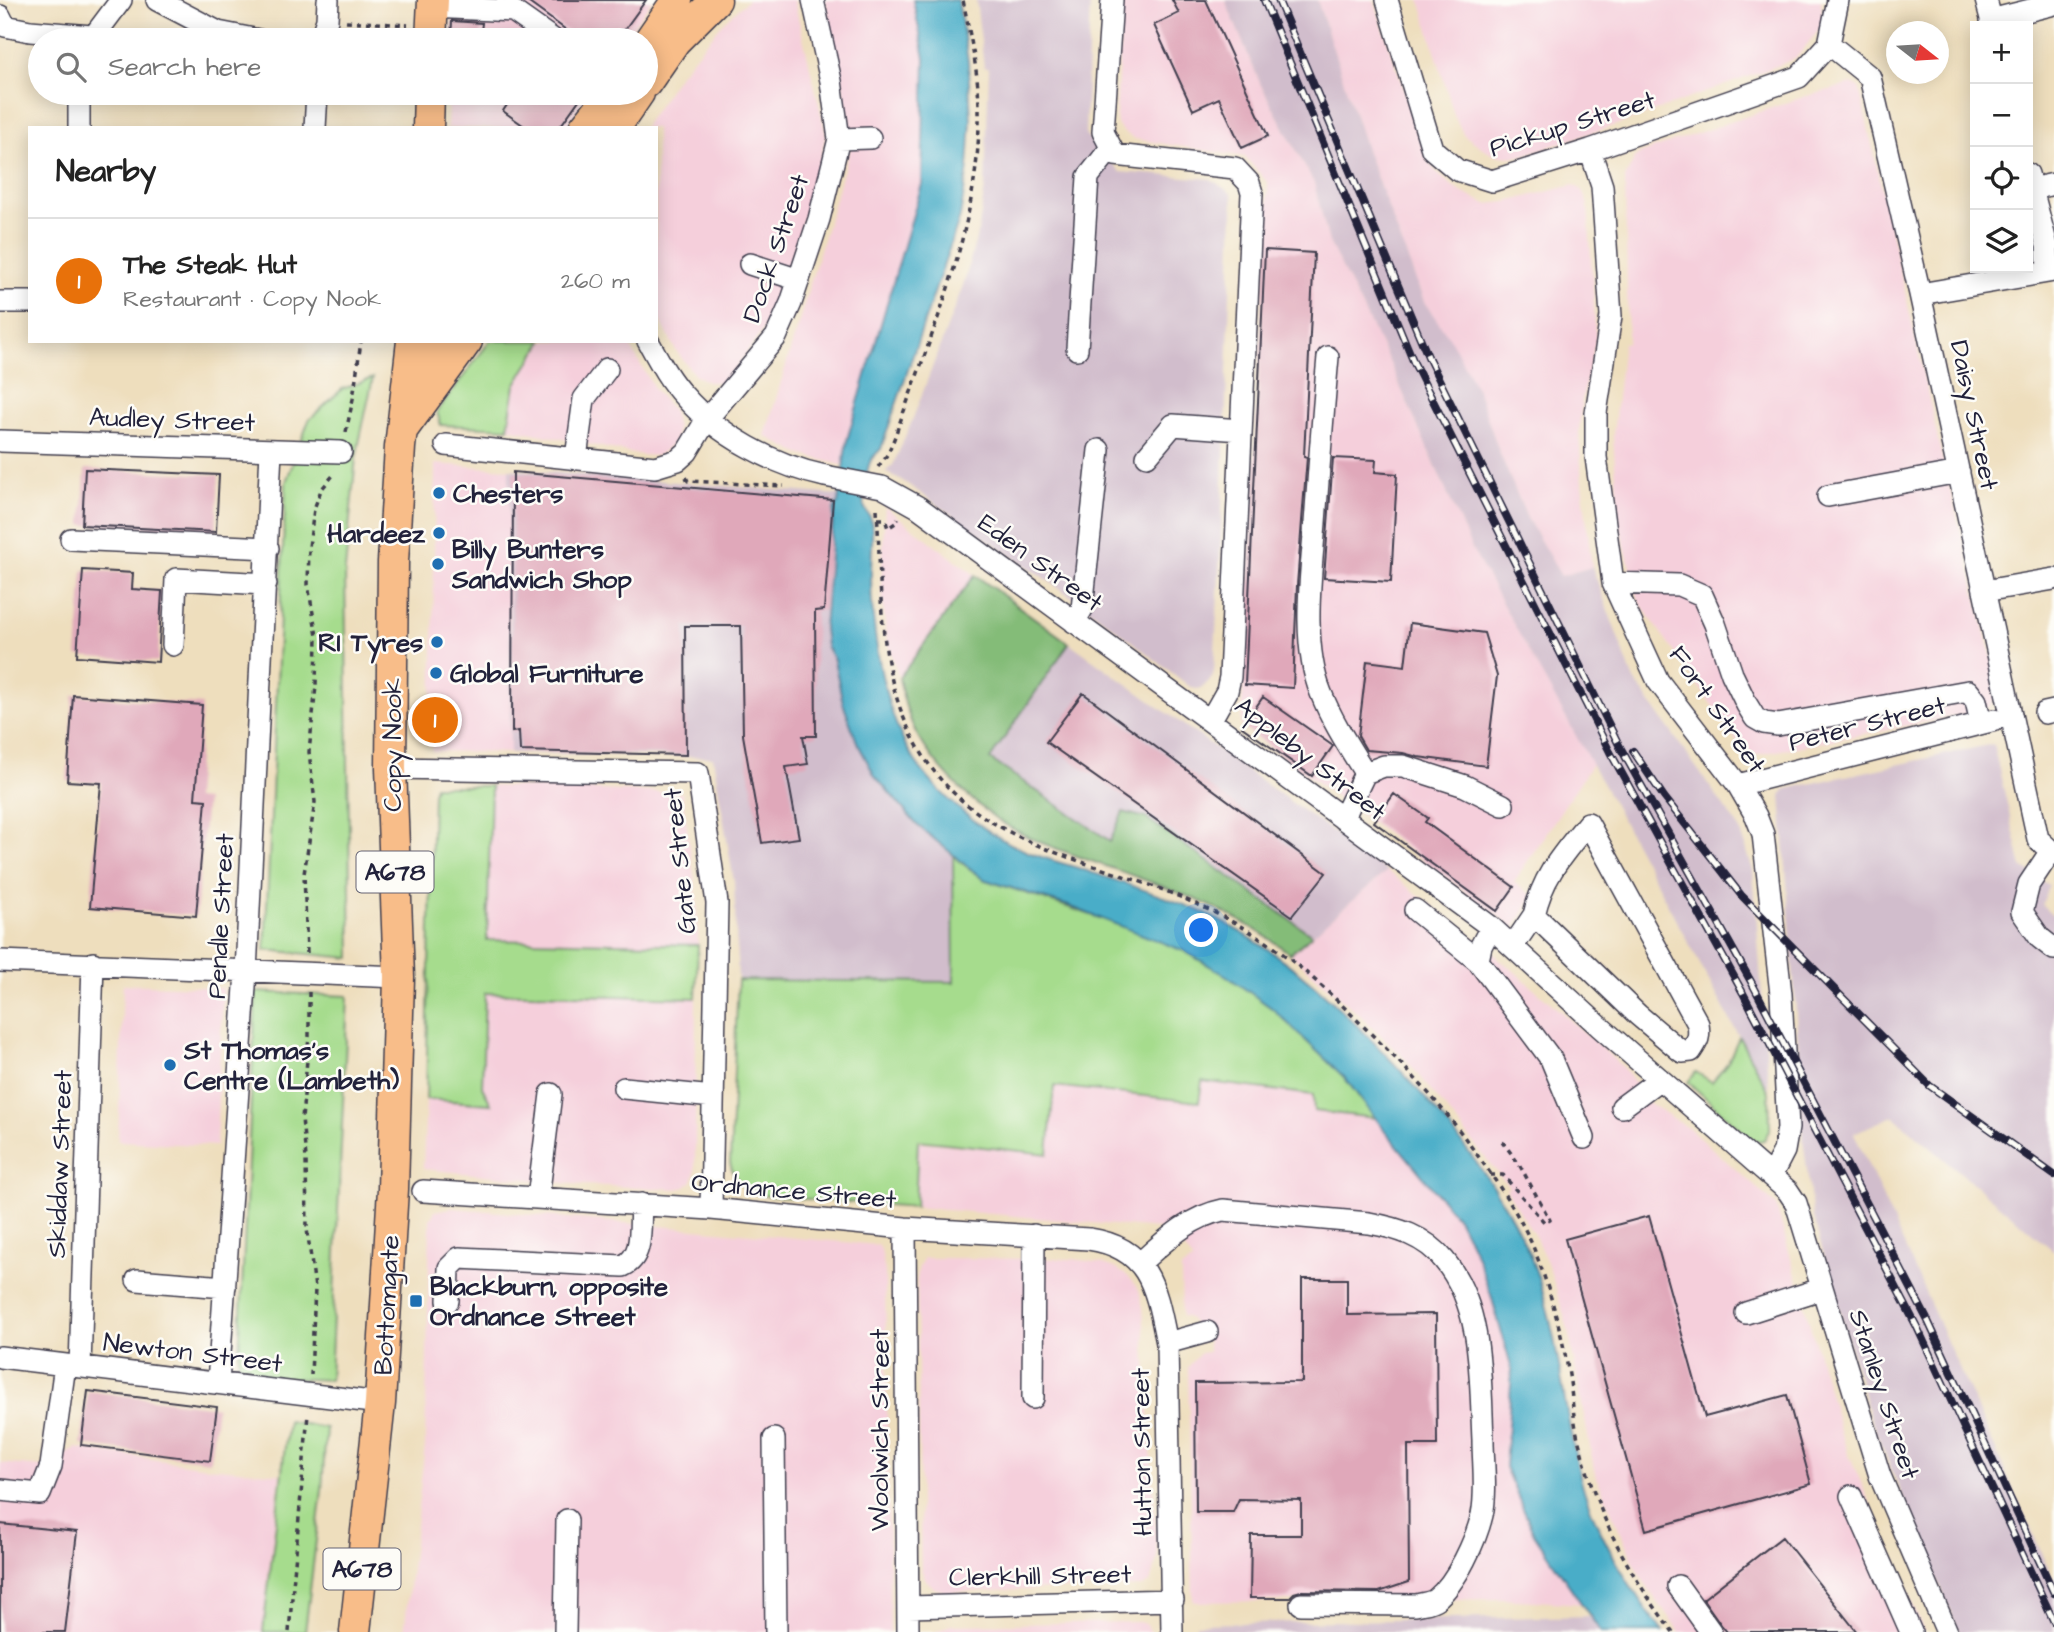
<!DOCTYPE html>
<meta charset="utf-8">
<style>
:root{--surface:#fff;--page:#f6f6f6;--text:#222;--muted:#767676;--line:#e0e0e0;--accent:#0b8043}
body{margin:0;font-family:"Architects Daughter",sans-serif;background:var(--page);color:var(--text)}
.controls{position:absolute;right:21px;top:21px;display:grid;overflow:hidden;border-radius:0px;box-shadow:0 4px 18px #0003}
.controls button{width:63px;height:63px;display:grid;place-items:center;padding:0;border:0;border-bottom:2px solid var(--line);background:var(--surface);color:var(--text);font:35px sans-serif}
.compass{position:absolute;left:1886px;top:21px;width:63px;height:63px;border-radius:50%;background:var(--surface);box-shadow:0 4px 18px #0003;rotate:107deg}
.you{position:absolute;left:1202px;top:931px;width:24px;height:24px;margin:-18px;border:5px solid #fff;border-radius:50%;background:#1a73e8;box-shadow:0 0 0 10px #1a73e833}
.badge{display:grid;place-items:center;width:46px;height:46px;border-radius:50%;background:var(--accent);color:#fff;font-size:23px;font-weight:700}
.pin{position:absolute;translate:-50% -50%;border:4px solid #fff;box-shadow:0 2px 7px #0006}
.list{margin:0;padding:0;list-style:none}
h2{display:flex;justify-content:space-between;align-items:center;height:91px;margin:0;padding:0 28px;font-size:30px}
h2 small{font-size:23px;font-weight:400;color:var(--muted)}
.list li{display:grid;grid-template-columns:46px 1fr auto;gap:21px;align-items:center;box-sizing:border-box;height:126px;padding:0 28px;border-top:2px solid var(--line)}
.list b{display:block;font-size:26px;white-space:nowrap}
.list p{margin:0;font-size:23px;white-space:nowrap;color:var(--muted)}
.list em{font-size:23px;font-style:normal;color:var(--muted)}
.icon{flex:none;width:38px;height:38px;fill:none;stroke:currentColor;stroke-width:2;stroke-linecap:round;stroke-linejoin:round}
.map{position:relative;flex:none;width:2054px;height:1632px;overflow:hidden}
.search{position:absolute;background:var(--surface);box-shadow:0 4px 18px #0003;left:28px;top:28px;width:630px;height:77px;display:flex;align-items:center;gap:18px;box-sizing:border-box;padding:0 24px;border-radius:38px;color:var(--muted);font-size:26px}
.panel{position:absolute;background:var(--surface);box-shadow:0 4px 18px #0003;left:28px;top:126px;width:630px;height:217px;border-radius:0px}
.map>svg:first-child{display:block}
.built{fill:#f5cfdb}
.industrial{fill:#d1bdcc}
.green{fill:#a6dc8d;stroke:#647f64;stroke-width:2}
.forest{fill:#84bc78;stroke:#536f5a;stroke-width:2}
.water{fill:#48adc8;stroke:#356882;stroke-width:2}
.building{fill:#e0a8ba}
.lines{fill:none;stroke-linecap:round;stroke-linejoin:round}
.minor-casing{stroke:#413e4e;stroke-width:24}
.highway-casing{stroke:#413e4e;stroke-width:33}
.path{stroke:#413e4e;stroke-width:3.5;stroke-dasharray:5 5;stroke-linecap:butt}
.minor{stroke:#fff;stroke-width:21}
.highway{stroke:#f8bd89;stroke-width:30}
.rail-casing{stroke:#22223b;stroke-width:8}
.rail{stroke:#fdfcf7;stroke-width:5;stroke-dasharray:16;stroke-linecap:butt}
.minor-bridge-casing{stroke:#413e4e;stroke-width:24;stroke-linecap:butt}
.minor-bridge{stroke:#fff;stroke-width:21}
.poi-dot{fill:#1f6fb2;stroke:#fdfcf7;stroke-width:2.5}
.labels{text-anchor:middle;stroke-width:5;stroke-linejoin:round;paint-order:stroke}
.shield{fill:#fdfcf7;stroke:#646373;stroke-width:2}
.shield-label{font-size:24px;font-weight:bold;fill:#22223b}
.street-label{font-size:26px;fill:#22223b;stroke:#fdfcf7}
.poi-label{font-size:26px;font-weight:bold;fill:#22223b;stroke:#fdfcf7;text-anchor:start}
</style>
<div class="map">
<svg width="2054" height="1632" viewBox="0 0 2054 1632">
<rect width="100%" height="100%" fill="#fdfcf7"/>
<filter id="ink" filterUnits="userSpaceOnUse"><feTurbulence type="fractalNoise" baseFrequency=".0143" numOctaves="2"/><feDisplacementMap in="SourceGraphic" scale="14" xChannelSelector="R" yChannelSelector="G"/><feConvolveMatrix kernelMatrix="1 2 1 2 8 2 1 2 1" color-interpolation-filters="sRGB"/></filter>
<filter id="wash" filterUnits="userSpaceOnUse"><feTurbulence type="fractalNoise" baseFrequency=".00686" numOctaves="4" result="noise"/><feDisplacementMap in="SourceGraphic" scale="28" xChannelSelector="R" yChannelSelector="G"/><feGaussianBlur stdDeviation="1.57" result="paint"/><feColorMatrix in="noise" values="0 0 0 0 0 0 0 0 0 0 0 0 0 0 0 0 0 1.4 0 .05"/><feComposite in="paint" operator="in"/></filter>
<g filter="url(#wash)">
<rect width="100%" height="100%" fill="#eedebd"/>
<!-- built -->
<path class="built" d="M454 0H652L624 40H452Z
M748 0H794L826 134 816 178 781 291 767 324 735 369 722 382H707L694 374 676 351 656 311V128H643L679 75 724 22Z
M825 0H913L925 58 922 184 853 419 847 440 845 466 799 454 765 436 850 149 851 129Z
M1122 0H1225L1261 85 1314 183 1329 242 1389 361 1472 549 1592 764 1514 882 1533 896 1514 928 1241 726 1268 183 1245 157 1135 139 1122 131 1117 124 1116 116Z
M1317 0H1374L1428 161 1438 174 1459 191 1487 204 1506 202 1574 185 1582 190 1588 205 1596 339 1582 400 1579 431 1582 483 1592 567 1561 576 1527 518 1500 454 1478 392 1451 341 1424 302 1367 152Z
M1420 0H1821L1823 20 1819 30 1796 58 1777 66 1628 121 1521 156 1506 157 1491 154 1464 135 1455 118Z
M1852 84 1859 87 1942 457 1999 686 1998 696 1989 707 1971 713 1756 755 1747 751 1738 742 1639 602 1619 524 1613 435 1623 343 1628 342 1625 178 1636 156 1649 150 1803 97Z
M449 93H589L565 128H447Z
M543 341H627L656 391 673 411 677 428 675 442 657 456 641 455 508 428 515 385Z
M435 464 509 469 510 753 432 751Z
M885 507 975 575 899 678 886 635 881 583Z
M491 786 682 793 697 897 698 945 487 940Z
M1387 871 1492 952 1599 1045 1628 1073 1648 1102 1690 1129 1776 1205 1841 1435 1924 1632H1680L1651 1593 1638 1572 1595 1474 1568 1329 1550 1270 1536 1238 1506 1189 1509 1187 1404 1057 1361 1016 1290 954Z
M123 984 223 988 216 1146 118 1141Z
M485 993 696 998 695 1172 692 1181 686 1187 677 1189 584 1185 423 1169 426 1099 491 1103 482 1087Z
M1202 1081 1313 1095 1314 1111 1375 1118 1459 1220 1475 1252 1491 1295 1512 1369 1510 1422 1534 1534 1582 1604 1501 1599 1193 1602 1188 1367 1200 1353 1208 1352V1342L1189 1318 1182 1316 1181 1269 1193 1260 1170 1230 915 1207 918 1142 1048 1154 1054 1086 1199 1102Z
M452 1208 877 1245 881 1249 885 1272 890 1632H404L425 1446 430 1219 435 1211Z
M924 1258 1072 1259 1101 1263 1115 1268 1129 1277 1139 1290 1143 1308 1157 1558 1150 1583 1142 1587 946 1592 934 1588 926 1580 921 1569 917 1280 919 1266Z
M76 1448 207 1467 280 1474 262 1632H0V1463L43 1467Z
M1139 1622 1146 1624 1151 1632H935L950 1625Z"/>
<!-- industrial -->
<path class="industrial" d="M976 0H1090L1085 134 1120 172 1211 179 1232 194 1233 213 1221 535 1214 671 1212 678 1202 688 1196 689 1189 686 1095 613 900 479 885 472 893 465 912 421 965 280 979 227 985 187 989 68 984 67Z
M1225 0H1317L1367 152 1424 302 1451 340 1478 392 1500 454 1527 518 1561 576 1592 567 1633 678 1740 829 1753 871 1769 1092 1605 788 1472 549 1389 361 1329 242 1314 183 1261 85Z
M509 469 839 495 826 646 834 660 843 703 857 742 875 776 917 825 953 856 954 982 738 980 734 882 713 757 510 753Z
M975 575 1387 871 1290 954 1227 912 1168 887 1048 845 1021 834 986 810 952 780 918 736 906 708 899 678Z
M1993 744 2022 867 2049 885 2042 905 2054 916V1251L1893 1116 1854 1133 2054 1581V1632H1959L1871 1420 1813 1217 1800 1114 1799 1057 1781 795 1786 789Z
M1595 1616 1607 1632H1196V1624Z"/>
<!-- green -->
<path class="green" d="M490 341H543L515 385 508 428 441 425 437 412Z
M373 378 356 457 345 570 351 958 265 950 286 482 309 420 342 389Z
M435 786H491L487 940 698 945 696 998 485 993 482 1087 491 1104 426 1099 433 793Z
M953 856 983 879 1127 927 1184 951 1227 976 1273 1009 1344 1077 1375 1118 1314 1111 1313 1095 1202 1081 1199 1102 1054 1086 1048 1154 918 1140 915 1207 767 1196C746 1192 735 1184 730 1163L738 980 954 982Z
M256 992 348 996 330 1380 238 1376Z
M1739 1037 1769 1092 1770 1129 1764 1140 1758 1141 1751 1139 1688 1082 1696 1072 1712 1082 1728 1062Z
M288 1421 326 1428 322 1490 305 1632H263Z"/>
<!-- forest -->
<path class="forest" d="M975 575 1069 643 990 759 1110 841 1123 812 1146 818 1312 935 1290 954C1230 906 1159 885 1088 860 1067 852 1044 845 1024 835 985 816 941 775 919 738 908 719 903 699 899 678Z"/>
<!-- water -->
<path class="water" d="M913 0H958L968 61 971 120 968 168 960 217 881 449C880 450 871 459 871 460 867 467 862 499 864 506 865 510 870 515 871 520 874 536 871 557 871 574 871 624 881 695 903 740 925 786 981 833 1028 852 1047 860 1068 864 1087 871 1126 884 1166 896 1204 913 1253 935 1298 969 1337 1006 1408 1074 1503 1177 1536 1271 1560 1339 1563 1413 1582 1483 1594 1529 1633 1594 1663 1632H1601L1534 1534 1505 1467 1512 1370 1491 1295 1475 1252 1459 1220 1386 1132 1344 1077 1273 1009 1227 976 1184 951 1069 906 983 879 917 825 875 776 857 742 843 703 834 660 826 646 824 628 834 510 838 503 847 440 922 184 925 58Z"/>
<g id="blocks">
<!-- building -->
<path class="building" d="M525 0H646L617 40H580Z
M1172 0H1206L1268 136 1242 148 1219 98 1193 110 1154 25 1179 13Z
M452 21 482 23 480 40H451Z
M515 93H584L559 128H527L503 111Z
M1265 250 1314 253 1304 456 1307 457 1297 585 1293 688 1245 685Z
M1333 458 1376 460 1375 472 1397 474 1391 582 1324 578Z
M85 469 219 475 216 532 82 525Z
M513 472 833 500 824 610 815 611 816 736H803L808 764 786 767 799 838 762 843 743 735 741 626H685L686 755 520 751 519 731 512 732Z
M83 570 133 573 132 589 162 591 158 662 77 656Z
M1410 623 1484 633 1497 676 1486 766 1418 757 1403 753 1366 750 1358 736 1367 661 1405 666Z
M1083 693 1326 873 1292 916 1046 742Z
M73 695 202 705 195 799 206 800 196 916 90 907 101 783 67 781Z
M1263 697 1333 746 1312 776 1242 727Z
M1394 794 1428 818 1425 822 1514 887 1497 911 1374 822Z
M1649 1216 1705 1417 1787 1395 1811 1484 1646 1530 1565 1239Z
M1302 1279H1347V1315L1436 1314 1437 1445H1408L1409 1582 1379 1592 1301 1591 1294 1593 1289 1598H1250L1251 1535H1301V1500L1239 1499 1233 1512H1196L1195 1383 1302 1382Z
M88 1391 217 1407 210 1461 81 1445Z
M0 1524 77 1532 65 1632H0Z
M1782 1537 1857 1632H1727L1722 1626 1703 1599Z"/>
</g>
</g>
<g filter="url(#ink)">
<use href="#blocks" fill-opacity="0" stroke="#413e4e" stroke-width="2"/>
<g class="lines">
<defs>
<path id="minor" d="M157 0 218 32 259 40
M1112 0 1103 132 1115 155 1235 168 1249 183 1252 193 1230 677 1227 691 1210 721 1491 927 1599 1026 1788 1191 1796 1203 1880 1476 1947 1632
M1387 0 1432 149 1457 170 1492 181 1590 150 1799 77 1829 44
M1986 0 1993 26
M432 7 513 11 554 40
M0 16 5 26 30 31 92 36
M1991 20 2054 4
M91 40 121 0
M320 40 327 20 328 0
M1829 44 1870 77 1920 294 2038 839 2054 854
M1829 44 1838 0
M79 128V93
M315 128 317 93
M839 139 870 138
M1590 150 1602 186 1611 316 1596 413V457L1613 583 1658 681 1738 785 1756 816 1763 834 1781 994 1788 1128 1784 1151 1771 1176
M2028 174 2047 246 2048 271
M2031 189 2054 184
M750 264 799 280
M1920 294 2054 271
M0 302H30
M648 341C659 361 669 380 684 396 719 436 774 465 825 476
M1077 349 1088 177 1111 148
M1328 357C1323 412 1319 467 1315 523 1311 574 1301 644 1321 693 1332 721 1349 747 1365 773L1343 819
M0 441 341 452
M446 445 655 467 678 460 687 452 707 419 776 337 791 303 819 219 839 139 831 81 813 0
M1147 456 1173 425 1241 430
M576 458 584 399 607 369
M882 487 918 507 1210 721
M1828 496 1959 472
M71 539 268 548
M1613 583 1679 585 1702 595 1715 624 1732 674 1747 705 1755 718 1764 723 1778 725 1968 691 1976 701 1981 723
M1984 591 2054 579
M1074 622 1082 609 1099 450
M173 645 176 579 266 584
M2045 713 2054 711
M391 768 698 773 717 903 711 1209
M1365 773 1384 766H1403L1465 786 1503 805
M1738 785 1995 720
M2051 851 2029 884 2022 912 2040 938 2054 949
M1415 910 1478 961
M1491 927 1481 946 1478 961 1551 1059 1584 1138
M1513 946 1534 915 1638 1015 1682 1052 1691 1051C1698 1041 1700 1037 1698 1024L1588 823C1563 854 1543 875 1534 915
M0 961 399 977
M624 1088 713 1097
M1622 1107 1660 1079
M423 1191 711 1209 905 1228 1089 1239C1151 1248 1156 1290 1167 1343L1172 1632
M538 1198 551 1094
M905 1228 908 1632
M1140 1263C1165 1241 1189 1217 1223 1210L1369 1223C1397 1228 1425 1236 1444 1260 1484 1308 1480 1381 1483 1440 1483 1463 1487 1492 1482 1515 1476 1540 1457 1582 1436 1599 1431 1603 1423 1603 1416 1605L1301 1604
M137 1280 225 1287
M448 1301 449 1268 459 1258 623 1266C645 1256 639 1225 641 1204
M1746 1313 1821 1289
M1167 1343 1207 1332
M0 1357 380 1403
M80 1367 93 963
M218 1383 246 972 271 451
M1033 1398 1034 1235
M774 1439 776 1632
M0 1490 40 1494 51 1466 65 1365
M1851 1496 1911 1632
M1678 1586 1711 1632
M908 1607 1173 1600
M565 1632 567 1520"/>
<path id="highway" d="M431 40 433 0
M646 45 677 0
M646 83 675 41 716 0
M428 128 429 93
M584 128 612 93
M615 128 639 93
M413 386 437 341
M403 429 467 341
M355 1632 380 1403 393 1189 399 977 391 768 393 562 400 447 412 341"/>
</defs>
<!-- minor casing -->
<use href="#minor" class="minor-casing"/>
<!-- highway casing -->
<use href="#highway" class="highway-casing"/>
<!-- path -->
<path class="path" d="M346 21 408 25
M346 432 353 399 361 341
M878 467 887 455 894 439C931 333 981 225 979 110 979 73 970 37 963 0
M686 477 688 481 784 486
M877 509C882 589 876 675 918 747 969 838 1072 856 1161 889 1188 900 1217 913 1242 927 1287 952 1326 989 1362 1025 1397 1059 1432 1094 1462 1134 1488 1170 1520 1212 1536 1254 1551 1293 1562 1334 1569 1375 1572 1394 1573 1414 1577 1434 1596 1513 1624 1567 1673 1632
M878 519H885L888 528 897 522 898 518
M307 953 304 874 315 802 309 752 316 686 317 636 308 585 309 547 314 509 321 490 335 473
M309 992V1036L302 1119 306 1158 307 1229 315 1288 311 1375
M1490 1175H1503L1545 1223 1550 1220 1519 1164 1502 1141
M289 1632 308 1414"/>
<!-- minor -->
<use href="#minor" class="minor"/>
<!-- highway -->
<use href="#highway" class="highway"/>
<defs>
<path id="rail" d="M1264 0 1414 363 1610 752 1743 993 1917 1327 2054 1622
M1278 0 1429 359 1620 747 1754 987 1928 1321 2054 1593
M1633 751 1664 797 1741 895 1930 1086 2054 1175"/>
</defs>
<!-- rail casing -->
<use href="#rail" class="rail-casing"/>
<!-- rail -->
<use href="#rail" class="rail"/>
<defs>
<path id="minor-bridge" d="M825 476 882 487"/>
</defs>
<!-- minor-bridge casing -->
<use href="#minor-bridge" class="minor-bridge-casing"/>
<!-- minor-bridge -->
<use href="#minor-bridge" class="minor-bridge"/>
</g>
</g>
<!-- markers -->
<g class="poi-dot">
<circle cx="439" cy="493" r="7"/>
<circle cx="439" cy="533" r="7"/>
<circle cx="438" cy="564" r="7"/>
<circle cx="437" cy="642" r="7"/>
<circle cx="436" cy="673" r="7"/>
<circle cx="170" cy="1065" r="7"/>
<rect x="409" y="1294" width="14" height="14" rx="3.5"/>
</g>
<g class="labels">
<!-- shield labels -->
<g class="shield">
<rect x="356.5" y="851.5" width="77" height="41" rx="5"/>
<rect x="323.5" y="1548.5" width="77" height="41" rx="5"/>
</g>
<g class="shield-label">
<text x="395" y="880">A678</text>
<text x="362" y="1577">A678</text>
</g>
<!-- street labels -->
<g class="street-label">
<text transform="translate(1572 123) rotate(-17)" y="9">Pickup Street</text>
<text transform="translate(775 248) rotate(-71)" y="9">Dock Street</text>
<text transform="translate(1975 415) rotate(78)" y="9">Daisy Street</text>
<text transform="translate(172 419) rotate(2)" y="9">Audley Street</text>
<text transform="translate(1041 562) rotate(36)" y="9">Eden Street</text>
<text transform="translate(1718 709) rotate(55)" y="9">Fort Street</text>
<text transform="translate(1867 723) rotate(-14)" y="9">Peter Street</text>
<text transform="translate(392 745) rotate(-90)" y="9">Copy Nook</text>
<text transform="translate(1311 758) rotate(38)" y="9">Appleby Street</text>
<text transform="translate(679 861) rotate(-96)" y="9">Gate Street</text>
<text transform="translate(220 916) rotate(-87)" y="9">Pendle Street</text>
<text transform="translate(59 1164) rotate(-88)" y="9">Skiddaw Street</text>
<text transform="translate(794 1190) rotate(5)" y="9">Ordnance Street</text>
<text transform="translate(386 1305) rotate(-87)" y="9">Bottomgate</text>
<text transform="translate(193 1352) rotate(7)" y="9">Newton Street</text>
<text transform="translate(1885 1394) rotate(72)" y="9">Stanley Street</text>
<text transform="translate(879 1430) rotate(-90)" y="9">Woolwich Street</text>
<text transform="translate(1141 1452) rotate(-91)" y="9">Hutton Street</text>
<text transform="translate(1040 1575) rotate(-1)" y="9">Clerkhill Street</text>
</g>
<!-- poi labels -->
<g class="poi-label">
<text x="453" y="502">Chesters</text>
<text x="425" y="542" text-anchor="end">Hardeez</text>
<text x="452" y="558">Billy Bunters<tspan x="452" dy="30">Sandwich Shop</tspan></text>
<text x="423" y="651" text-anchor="end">RI Tyres</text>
<text x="450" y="682">Global Furniture</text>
<text x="184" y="1059">St Thomas's<tspan x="184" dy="30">Centre (Lambeth)</tspan></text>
<text x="430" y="1295">Blackburn, opposite<tspan x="430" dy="30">Ordnance Street</tspan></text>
</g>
</g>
</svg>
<div class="controls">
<button>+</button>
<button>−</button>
<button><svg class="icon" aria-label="locate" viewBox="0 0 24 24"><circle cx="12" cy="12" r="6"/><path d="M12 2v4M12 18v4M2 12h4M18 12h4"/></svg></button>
<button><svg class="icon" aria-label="layers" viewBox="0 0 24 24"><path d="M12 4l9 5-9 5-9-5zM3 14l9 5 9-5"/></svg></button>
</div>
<svg class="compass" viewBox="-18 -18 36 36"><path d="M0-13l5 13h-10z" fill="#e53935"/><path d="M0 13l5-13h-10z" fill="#767676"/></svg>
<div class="you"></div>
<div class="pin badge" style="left:435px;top:720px;background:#e8710a">1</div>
<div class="search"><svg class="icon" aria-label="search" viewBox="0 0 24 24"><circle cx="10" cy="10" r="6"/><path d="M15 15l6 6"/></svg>Search here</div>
<section class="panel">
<h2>Nearby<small></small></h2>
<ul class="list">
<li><span class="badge" style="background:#e8710a">1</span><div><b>The Steak Hut</b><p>Restaurant · Copy Nook</p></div><em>260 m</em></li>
</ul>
</section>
</div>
